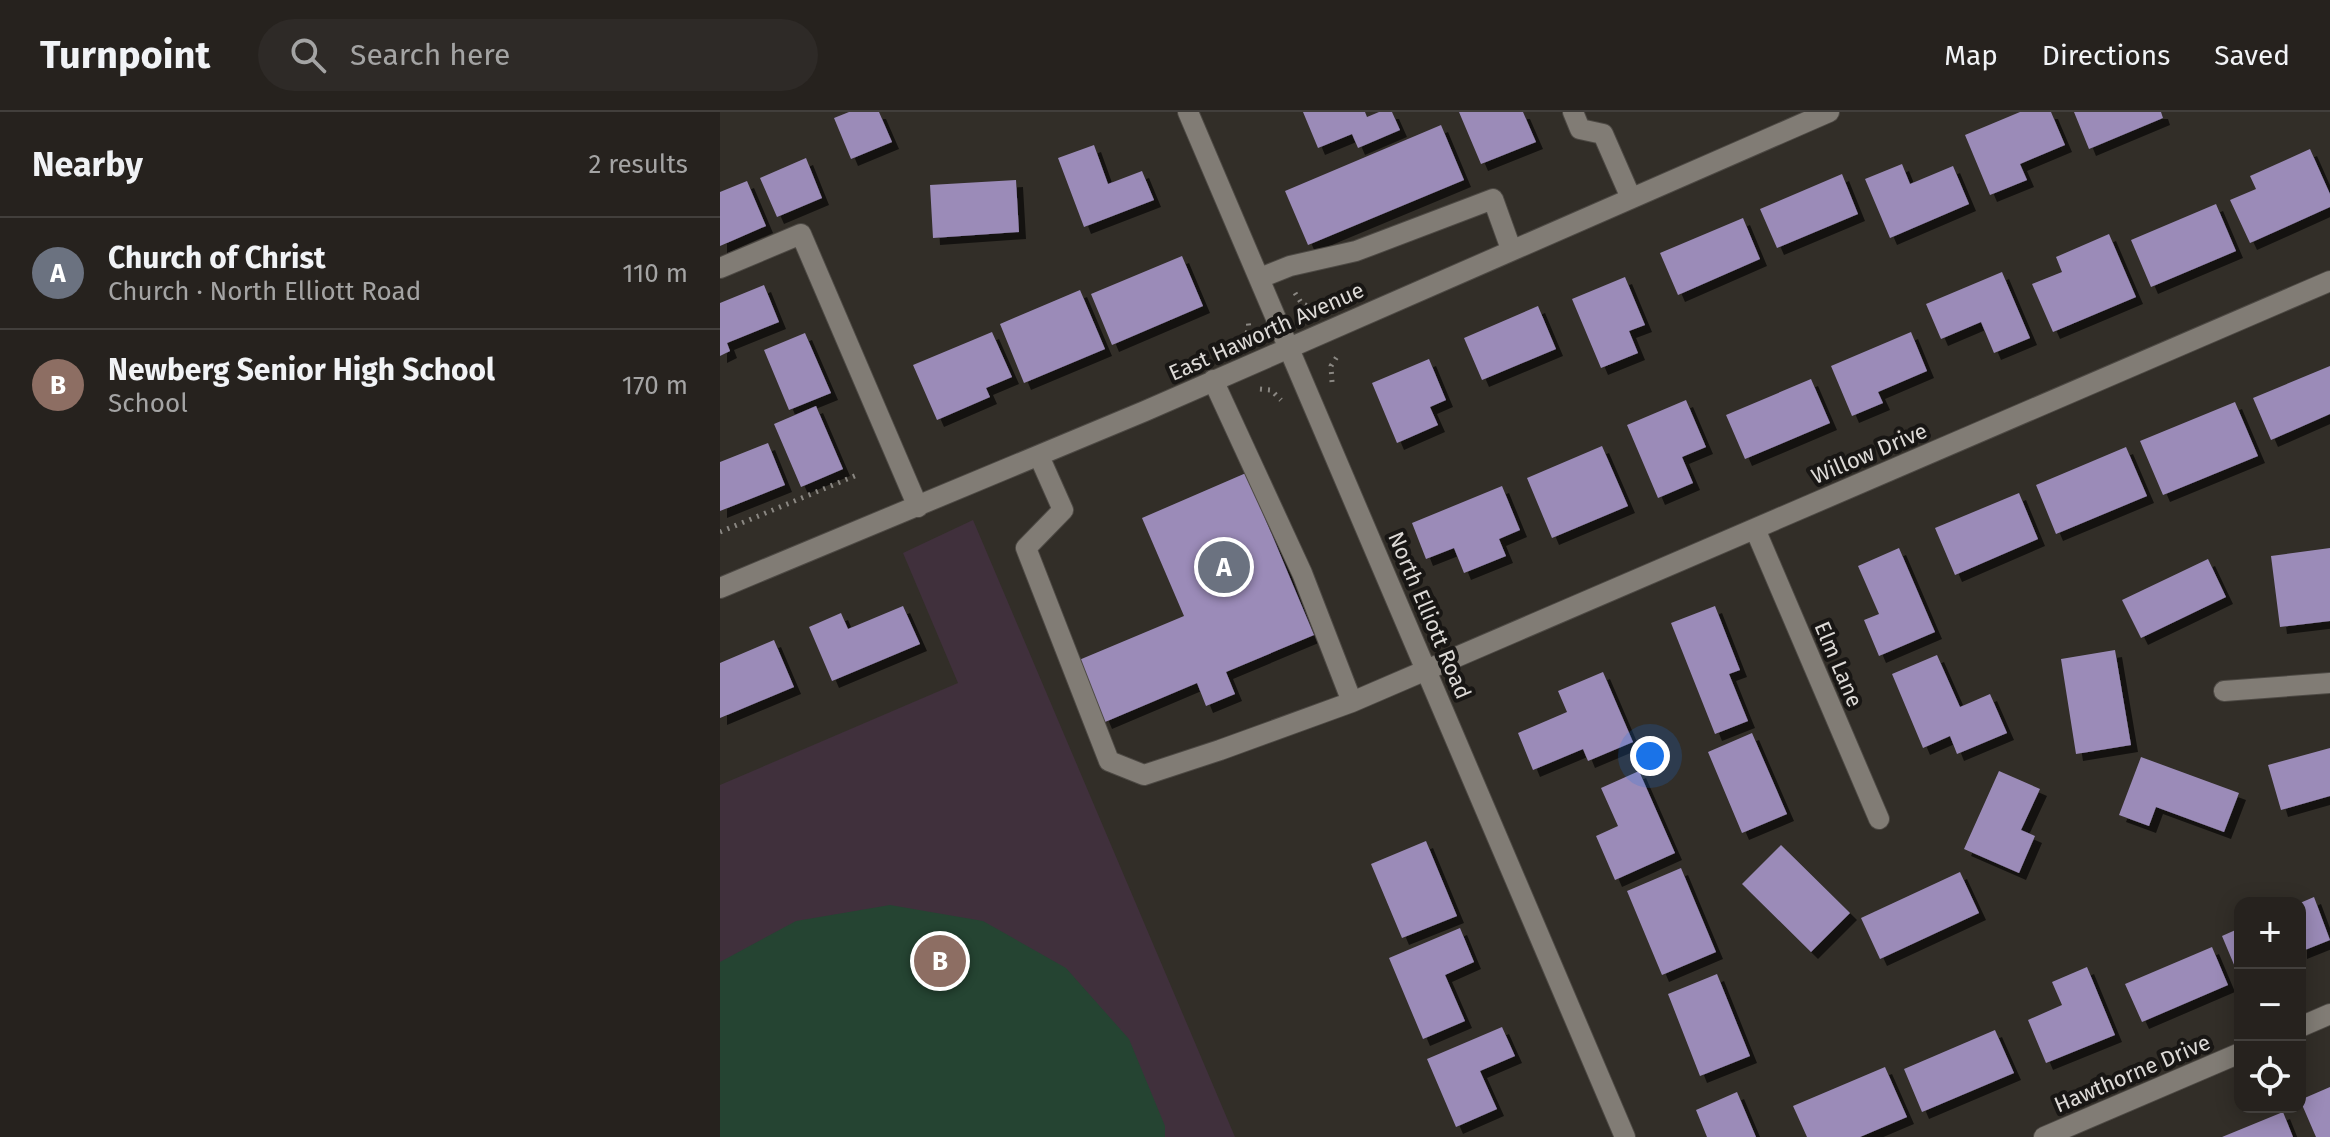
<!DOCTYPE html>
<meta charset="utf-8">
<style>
:root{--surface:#26221e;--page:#2e2a27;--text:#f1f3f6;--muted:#a4a4a4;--line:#423f3c;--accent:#24c9fe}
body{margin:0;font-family:"Fira Sans",sans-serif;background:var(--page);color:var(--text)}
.controls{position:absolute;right:24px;bottom:24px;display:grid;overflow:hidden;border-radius:16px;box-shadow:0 4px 20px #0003}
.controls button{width:72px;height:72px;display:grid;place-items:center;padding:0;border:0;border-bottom:2px solid var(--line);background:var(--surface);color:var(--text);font:40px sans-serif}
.you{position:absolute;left:930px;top:644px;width:28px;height:28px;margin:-20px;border:6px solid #fff;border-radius:50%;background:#1a73e8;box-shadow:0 0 0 12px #1a73e833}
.badge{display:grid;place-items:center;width:52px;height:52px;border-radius:50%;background:var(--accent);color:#fff;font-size:26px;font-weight:700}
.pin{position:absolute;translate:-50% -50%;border:4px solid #fff;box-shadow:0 2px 8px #0006}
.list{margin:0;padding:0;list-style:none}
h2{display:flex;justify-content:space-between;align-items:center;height:104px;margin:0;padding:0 32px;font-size:34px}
h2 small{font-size:26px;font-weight:400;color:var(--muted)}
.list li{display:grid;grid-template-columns:52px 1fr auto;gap:24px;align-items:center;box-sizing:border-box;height:112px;padding:0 32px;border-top:2px solid var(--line)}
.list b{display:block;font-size:30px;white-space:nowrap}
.list p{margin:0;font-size:26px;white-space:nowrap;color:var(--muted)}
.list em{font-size:26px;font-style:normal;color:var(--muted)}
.icon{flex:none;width:44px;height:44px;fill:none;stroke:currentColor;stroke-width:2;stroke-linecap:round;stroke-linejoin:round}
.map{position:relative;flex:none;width:1610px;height:1025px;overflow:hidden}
header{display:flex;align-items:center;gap:48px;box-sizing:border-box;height:112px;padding:0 40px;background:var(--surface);border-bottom:2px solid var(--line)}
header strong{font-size:38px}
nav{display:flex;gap:44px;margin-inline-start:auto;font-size:28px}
.search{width:560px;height:72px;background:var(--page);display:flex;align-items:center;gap:20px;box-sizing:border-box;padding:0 28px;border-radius:44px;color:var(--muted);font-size:30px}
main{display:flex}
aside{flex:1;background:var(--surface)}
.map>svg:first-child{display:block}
.education{fill:#40303c}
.green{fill:#254432}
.building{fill:#9b8bb8;filter:url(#shadow)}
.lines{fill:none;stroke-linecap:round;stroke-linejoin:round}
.minor-casing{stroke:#4d4944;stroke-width:22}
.path{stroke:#8a8782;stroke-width:5;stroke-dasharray:2 6;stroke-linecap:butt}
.minor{stroke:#817c75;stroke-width:20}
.labels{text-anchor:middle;stroke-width:8;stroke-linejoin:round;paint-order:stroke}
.street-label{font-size:22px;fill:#dddad7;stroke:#181614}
</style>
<header>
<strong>Turnpoint</strong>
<div class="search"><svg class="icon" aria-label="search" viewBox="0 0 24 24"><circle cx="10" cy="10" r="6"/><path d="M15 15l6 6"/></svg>Search here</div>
<nav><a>Map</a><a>Directions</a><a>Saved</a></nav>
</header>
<main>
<aside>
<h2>Nearby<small>2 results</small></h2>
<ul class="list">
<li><span class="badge" style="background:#6b7280">A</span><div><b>Church of Christ</b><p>Church · North Elliott Road</p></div><em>110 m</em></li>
<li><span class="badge" style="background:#8d6e63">B</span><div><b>Newberg Senior High School</b><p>School</p></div><em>170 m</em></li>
</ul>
</aside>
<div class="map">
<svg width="1610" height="1025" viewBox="0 0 1610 1025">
<defs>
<filter id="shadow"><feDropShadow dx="7" dy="7" stdDeviation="0" flood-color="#0009"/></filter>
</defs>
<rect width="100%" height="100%" fill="#322e28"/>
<!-- education -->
<path class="education" d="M253 408 515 1025H0V673L238 571 183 441Z"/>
<!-- green -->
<path class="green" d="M170 793 263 809 346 856 409 927 445 1014V1025H0V850L76 809Z"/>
<!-- building -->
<path class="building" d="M129 0H159L172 30 131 47 114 6Z
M583 0H645L647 5 659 0H672L680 18 638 36 632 22 598 36Z
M739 0H803L816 30 761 52Z
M1300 0H1331L1345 33 1300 52 1307 68 1270 83 1245 23Z
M1354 0H1441L1443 6 1369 37Z
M721 13 744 68 588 133 565 79Z
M374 33 388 72 422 59 434 88 364 115 338 46Z
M1590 37 1610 82V95L1530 131 1510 88 1536 77 1530 64Z
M86 46 102 86 57 105 40 66Z
M1182 52 1190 72 1233 54 1249 92 1170 126 1145 67Z
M1122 62 1138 102 1057 136 1040 97Z
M296 68 299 120 213 126 210 73Z
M27 69 46 114 0 134V80Z
M1496 92 1516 139 1431 175 1411 128Z
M1023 106 1040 147 958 183 940 141Z
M1389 122 1416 185 1333 220 1312 172 1342 160 1336 145Z
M462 144 483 194 392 233 371 182Z
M1282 160 1310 226 1274 241 1261 210 1221 227 1206 192Z
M905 165 925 213 909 219 918 241 881 256 852 187Z
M44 173 59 210 7 231 10 239 0 244V191Z
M360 178 385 237 304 271 280 212Z
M818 194 836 237 762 268 744 226Z
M272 220 292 265 266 276 270 285 217 308 193 253Z
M1191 220 1207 259 1158 280 1163 291 1132 304 1111 254Z
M85 221 111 281 69 298 44 238Z
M709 247 726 288 710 295 718 313 677 331 652 271Z
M1610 254V302L1551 328 1533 286Z
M1091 267 1110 311 1025 347 1006 303Z
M966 288 986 335 962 345 973 371 938 386 907 313Z
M1515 290 1538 344 1443 383 1420 329Z
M96 294 123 357 81 375 54 312Z
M48 331 65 373 0 399V350Z
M882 334 908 394 832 426 807 366Z
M1406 335 1427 384 1336 422 1316 373Z
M526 361 594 523 506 560 515 582 486 594 477 571 385 610 359 548 464 504 422 406Z
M782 374 800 418 779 427 786 444 744 461 734 436 706 447 692 411Z
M1299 381 1318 427 1235 463 1215 416Z
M1179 436 1215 520 1159 544 1144 508 1159 502 1138 454Z
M1610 436V509L1560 515 1551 444Z
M1488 447 1506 485 1421 526 1402 488Z
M183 494 200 532 112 569 89 515 121 501 128 517Z
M995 494 1020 558 1009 562 1028 609 995 622 951 511Z
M54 528 74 575 0 606V551Z
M1395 538 1411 633 1356 642 1341 547Z
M1217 543 1240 595 1270 582 1287 621 1237 642 1230 624 1203 636 1172 562Z
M883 560 913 630 868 649 863 637 813 658 798 621 847 600 838 579Z
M1032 621 1067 702 1022 721 988 640Z
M1610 636V684L1561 698 1548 653Z
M1421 645 1519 681 1504 720 1436 695 1429 714 1399 703Z
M919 659 955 741 895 768 876 724 898 714 881 676Z
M1279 659 1320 677 1301 718 1315 724 1299 761 1244 737Z
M706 729 737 804 682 826 651 752Z
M1061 733 1130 801 1091 840 1022 772Z
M961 756 996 840 942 863 907 779Z
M1240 760 1259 801 1160 847 1141 806Z
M1594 785 1610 828 1580 840V791Z
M740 816 754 850 725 863 745 909 703 927 669 846Z
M1520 816V867L1502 824Z
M1492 835 1508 873 1422 910 1405 872Z
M1367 855 1395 923 1326 951 1308 908 1342 893 1332 870Z
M997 862 1030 944 980 964 948 882Z
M782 915 795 944 760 959 777 997 736 1015 707 947Z
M1275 918 1294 961 1202 1000 1184 957Z
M1165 955 1187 1005 1140 1025H1087L1073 994Z
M1610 975V1025H1596L1580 988Z
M1017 980 1036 1025H987L976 998Z
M1563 1000 1573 1025H1502Z"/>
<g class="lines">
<defs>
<path id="minor" d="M468 0 905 1025
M853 0 860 17 883 22 911 86
M0 156 81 122 198 395
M540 166 570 154 636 139 773 87 791 137
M493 268 582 461 632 590
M319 344 343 398 306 436 389 649 424 663 500 638 632 590 1610 169
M1035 417 1159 707
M0 476 425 299 1109 0
M1504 579 1610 571
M1580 915 1610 902
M1324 1025 1520 941"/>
</defs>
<!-- minor casing -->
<use href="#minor" class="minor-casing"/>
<!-- path -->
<path class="path" d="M575 181 582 192 598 197
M523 228 529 217 528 208
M612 270 611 254 618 243
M540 277 551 278 561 288
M0 420 137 363"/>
<!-- minor -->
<use href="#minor" class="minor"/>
</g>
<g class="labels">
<!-- street labels -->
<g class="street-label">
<text transform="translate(546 219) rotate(-24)" y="8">East Haworth Avenue</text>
<text transform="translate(1149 341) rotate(-23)" y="8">Willow Drive</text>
<text transform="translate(710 503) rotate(67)" y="8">North Elliott Road</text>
<text transform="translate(1119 552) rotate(67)" y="8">Elm Lane</text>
<text transform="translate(1412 961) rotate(-23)" y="8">Hawthorne Drive</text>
</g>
</g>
</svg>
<div class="controls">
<button>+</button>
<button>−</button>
<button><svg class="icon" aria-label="locate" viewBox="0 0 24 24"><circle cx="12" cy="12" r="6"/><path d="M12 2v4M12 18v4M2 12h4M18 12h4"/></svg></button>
</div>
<div class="you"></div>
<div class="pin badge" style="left:504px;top:455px;background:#6b7280">A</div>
<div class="pin badge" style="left:220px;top:849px;background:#8d6e63">B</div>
</div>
</main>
